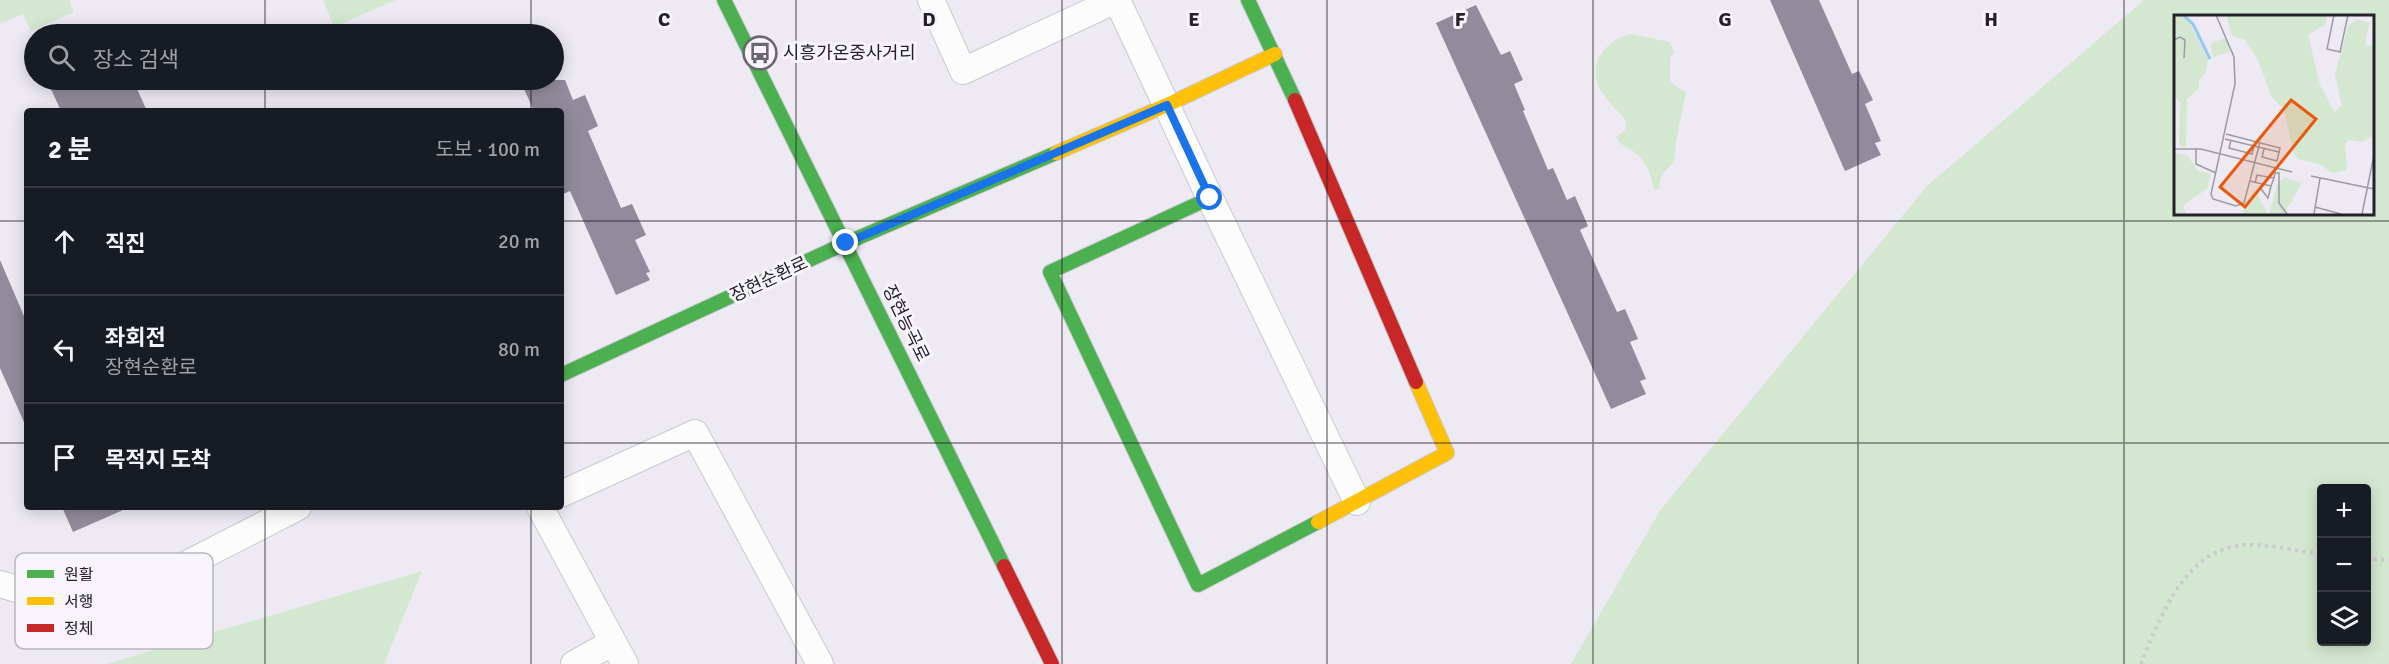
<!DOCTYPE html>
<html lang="ko">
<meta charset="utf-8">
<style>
:root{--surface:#171b24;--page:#20242c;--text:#f1f3f6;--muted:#9ea1a6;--line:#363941}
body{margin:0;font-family:Signika,"Noto Sans KR",sans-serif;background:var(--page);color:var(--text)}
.controls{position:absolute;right:18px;bottom:18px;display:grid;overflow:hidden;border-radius:6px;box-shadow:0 3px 15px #0003}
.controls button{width:54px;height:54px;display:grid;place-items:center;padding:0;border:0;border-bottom:2px solid var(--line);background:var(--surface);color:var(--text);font:30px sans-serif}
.stop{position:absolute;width:18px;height:18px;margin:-14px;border:4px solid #1a73e8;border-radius:50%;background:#fff}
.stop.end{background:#1a73e8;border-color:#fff;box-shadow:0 2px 6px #0008}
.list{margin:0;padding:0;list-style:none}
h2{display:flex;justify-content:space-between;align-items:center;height:78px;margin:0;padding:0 24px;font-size:26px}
h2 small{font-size:20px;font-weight:400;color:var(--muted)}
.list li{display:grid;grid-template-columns:39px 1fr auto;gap:18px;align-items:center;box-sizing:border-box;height:108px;padding:0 24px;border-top:2px solid var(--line)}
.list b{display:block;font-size:22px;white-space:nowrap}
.list p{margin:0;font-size:20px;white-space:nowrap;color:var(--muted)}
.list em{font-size:20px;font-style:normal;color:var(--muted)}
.icon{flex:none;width:33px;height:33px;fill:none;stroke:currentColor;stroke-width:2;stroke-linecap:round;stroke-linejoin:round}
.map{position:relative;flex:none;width:2389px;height:664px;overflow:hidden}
.search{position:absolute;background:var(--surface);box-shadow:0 3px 15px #0003;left:24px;top:24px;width:540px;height:66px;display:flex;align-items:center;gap:15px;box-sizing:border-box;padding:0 21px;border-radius:33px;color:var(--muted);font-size:22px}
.panel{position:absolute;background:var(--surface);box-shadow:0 3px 15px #0003;left:24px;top:108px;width:540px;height:402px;border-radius:6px}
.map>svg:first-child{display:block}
.green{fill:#d4e8d1;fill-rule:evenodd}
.building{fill:#928b9b}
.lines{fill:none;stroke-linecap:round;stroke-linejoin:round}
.street-casing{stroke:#cbc8d0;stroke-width:28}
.fast-casing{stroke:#cbc8d0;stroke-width:16}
.slow-casing{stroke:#cbc8d0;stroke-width:16}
.jam-casing{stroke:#cbc8d0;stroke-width:16}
.path{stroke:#cccace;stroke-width:4;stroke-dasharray:3 4.5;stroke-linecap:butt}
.street{stroke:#fcfcfd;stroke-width:26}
.fast{stroke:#4caf50;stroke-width:14}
.slow{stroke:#ffc107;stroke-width:14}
.jam{stroke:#c62828;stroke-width:14}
.route{stroke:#1a73e8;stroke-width:8}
.grid{fill:none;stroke:#242129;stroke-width:1.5;stroke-opacity:0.55}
.labels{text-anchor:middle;stroke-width:6;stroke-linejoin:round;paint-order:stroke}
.poi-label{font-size:18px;fill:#242129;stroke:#f7f4fc;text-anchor:start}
.street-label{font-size:18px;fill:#242129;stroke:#f7f4fc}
.inset-river{fill:none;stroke:#94caef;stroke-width:3}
.inset-road{fill:none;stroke:#9d9aa3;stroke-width:1.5}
.view{fill:#e8590c;fill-opacity:0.15;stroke:#e8590c;stroke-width:3}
.inset-edge{fill:none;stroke:#242129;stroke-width:3}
.key{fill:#f7f4fc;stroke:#b8b5bd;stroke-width:1.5}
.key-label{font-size:16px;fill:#242129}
.grid-label{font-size:20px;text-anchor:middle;font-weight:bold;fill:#242129;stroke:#f7f4fc;stroke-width:6;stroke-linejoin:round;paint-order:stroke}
</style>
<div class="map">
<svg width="2389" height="664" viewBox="0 0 2389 664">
<rect width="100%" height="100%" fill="#edeaf4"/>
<!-- green -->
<path class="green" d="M0 0H69L74 12 31 31 23 14 0 24Z
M323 0H396L334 27Z
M2144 0H2389V664H1571L1661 509 1927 186ZM2176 16H2372V213H2176ZM2366 488V642H2322V488Z
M1630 34 1670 42 1674 52 1670 58V82L1686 93 1676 141 1674 162 1662 174 1659 189 1654 190C1651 173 1645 158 1630 149 1622 145 1620 145 1616 137L1625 131 1626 121C1618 110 1605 100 1599 87 1587 63 1607 40 1630 34Z
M422 571 384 664H106Z"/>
<!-- building -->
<path class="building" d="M1770 0H1819L1852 74 1859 71 1873 100 1865 104 1881 141 1875 143 1881 155 1845 171Z
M1476 5 1501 55 1510 51 1523 80 1514 84 1525 110 1523 111 1548 170 1553 168 1567 200 1575 196 1588 226 1580 230 1600 275 1617 312 1625 309 1638 339 1630 342 1646 379 1640 381 1646 394 1611 409 1436 23Z
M73 80H133L147 111H61L51 89Z
M520 80H565L573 100 585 95 598 126 588 131 621 208 632 204 646 235 635 240 650 272 646 273 650 280 616 295 570 191 561 195V111H534Z
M0 260 27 323V429L0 368Z
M62 507H130L73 532Z"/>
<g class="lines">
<defs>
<path id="street" d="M931 0 963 71 1116 0
M1117 0 1210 198 1357 502
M561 494 695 433 820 664
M540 507 625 664
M0 584 56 601 140 588 298 507
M574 664 613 642"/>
<path id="fast" d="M724 0 1004 566
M1248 0 1295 100
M1210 198 1050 272 1198 585 1318 522
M561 375 846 243 1056 153"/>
<path id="slow" d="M1056 153 1167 105 1275 54
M1318 522 1447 453 1416 382"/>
<path id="jam" d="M1295 100 1416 382
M1004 566 1052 664"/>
</defs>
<!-- street casing -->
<use href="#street" class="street-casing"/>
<!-- fast casing -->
<use href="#fast" class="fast-casing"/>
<!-- slow casing -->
<use href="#slow" class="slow-casing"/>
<!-- jam casing -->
<use href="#jam" class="jam-casing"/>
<!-- path -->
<path class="path" d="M2366 559 2389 560
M2141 664C2160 617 2185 549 2244 545 2269 544 2297 551 2322 554"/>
<!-- street -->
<use href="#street" class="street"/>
<!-- fast -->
<use href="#fast" class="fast"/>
<!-- slow -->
<use href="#slow" class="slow"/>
<!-- jam -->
<use href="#jam" class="jam"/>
</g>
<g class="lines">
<!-- route -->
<path class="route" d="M846 243 1167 105 1210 198"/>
</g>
<!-- grid -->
<path class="grid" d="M265 0V34M531 0V34M796 0V664M1062 0V664M1327 0V664M1593 0V664M1858 0V664M2124 0V664M265 80V111M531 80V111M0 221H27M561 221H2389M0 443H27M561 443H2389M265 507V664M531 507V664"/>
<!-- icons -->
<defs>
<symbol id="bus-ring" viewBox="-11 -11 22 22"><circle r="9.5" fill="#f7f4fc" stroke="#6a6770" stroke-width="1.5"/><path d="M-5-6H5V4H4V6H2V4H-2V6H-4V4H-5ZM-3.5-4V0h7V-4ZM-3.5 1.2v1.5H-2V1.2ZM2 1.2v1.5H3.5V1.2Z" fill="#6a6770"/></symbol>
</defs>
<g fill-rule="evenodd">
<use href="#bus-ring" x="741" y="34" width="38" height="38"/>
</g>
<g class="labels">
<!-- poi labels -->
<g class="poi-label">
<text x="783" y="59">시흥가온중사거리</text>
</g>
<!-- street labels -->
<g class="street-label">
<text transform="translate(769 279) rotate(-25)" y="6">장현순환로</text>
<text transform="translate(906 323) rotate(64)" y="6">장현능곡로</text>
</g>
</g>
<!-- overview -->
<g transform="translate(2174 15)">
<rect width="200" height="200" fill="#edeaf4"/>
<path d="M6 0 16 8 34 45 31 59 25 65V74L13 84 12 132 5 131 6 88 0 81V1ZM52 0H153L151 10 134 20 146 70 160 97 168 91 161 59 174 11 183 4 196 8 191 25 192 31 199 29V121L187 127 175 125 171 129 173 155 159 158 145 149 124 144 119 137 110 94 98 83 84 45 71 25 58 21ZM53 23 55 37 39 42 36 28ZM0 138 13 140 24 156 37 158 33 174 9 190 12 199H0ZM110 162 128 168 110 199H95L103 170ZM80 174 94 199H68Z" fill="#d4e8d1"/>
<path class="inset-river" d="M9 0 19 9 36 44"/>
<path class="inset-road" d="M42 0 60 42 61 69 37 179 39 184 62 191 70 188 86 127M160 0 153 34 166 37 174 0M0 25 6 22 11 25 10 43M52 119 106 133 103 146 88 142 90 134M51 124 105 137M57 125 55 133 78 139 80 131M0 134H27L118 157M22 134V149L42 158M137 161 200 174M100 163 101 158H105V188L113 199M76 166 97 171 94 183 87 174 88 169M81 168 83 160 100 163 97 171M141 192 167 199M140 199 146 163M188 199 200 140"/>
<path class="view" d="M117 85 142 104 71 192 46 172Z"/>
<rect width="200" height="200" class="inset-edge"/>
</g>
<!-- legend -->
<rect x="15" y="553" width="198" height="96" rx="9" class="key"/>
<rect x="27" y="570" width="27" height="8" fill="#4caf50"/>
<rect x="27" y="597" width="27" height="8" fill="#ffc107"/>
<rect x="27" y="624" width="27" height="8" fill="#c62828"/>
<g class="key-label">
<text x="64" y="580">원활</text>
<text x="64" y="607">서행</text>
<text x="64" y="634">정체</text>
</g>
<g class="grid-label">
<text x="664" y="26">C</text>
<text x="929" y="26">D</text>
<text x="1194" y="26">E</text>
<text x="1460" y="26">F</text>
<text x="1725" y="26">G</text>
<text x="1991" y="26">H</text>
</g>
</svg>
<div class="controls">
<button>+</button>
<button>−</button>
<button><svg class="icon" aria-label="layers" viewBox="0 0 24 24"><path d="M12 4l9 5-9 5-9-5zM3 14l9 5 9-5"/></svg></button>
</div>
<div class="stop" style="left:1210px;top:198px"></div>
<div class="stop end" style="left:846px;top:243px"></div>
<div class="search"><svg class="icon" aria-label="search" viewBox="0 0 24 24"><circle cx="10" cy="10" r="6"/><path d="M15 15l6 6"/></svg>장소 검색</div>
<section class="panel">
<h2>2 분<small>도보 · 100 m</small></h2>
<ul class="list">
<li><svg class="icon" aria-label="ahead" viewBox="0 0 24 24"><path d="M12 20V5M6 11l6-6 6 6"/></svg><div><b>직진</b></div><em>20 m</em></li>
<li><svg class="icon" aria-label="left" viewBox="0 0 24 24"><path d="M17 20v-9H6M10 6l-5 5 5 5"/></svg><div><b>좌회전</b><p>장현순환로</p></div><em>80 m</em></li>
<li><svg class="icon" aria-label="arrive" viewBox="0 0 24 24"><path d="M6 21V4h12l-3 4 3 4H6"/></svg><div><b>목적지 도착</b></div></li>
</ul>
</section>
</div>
